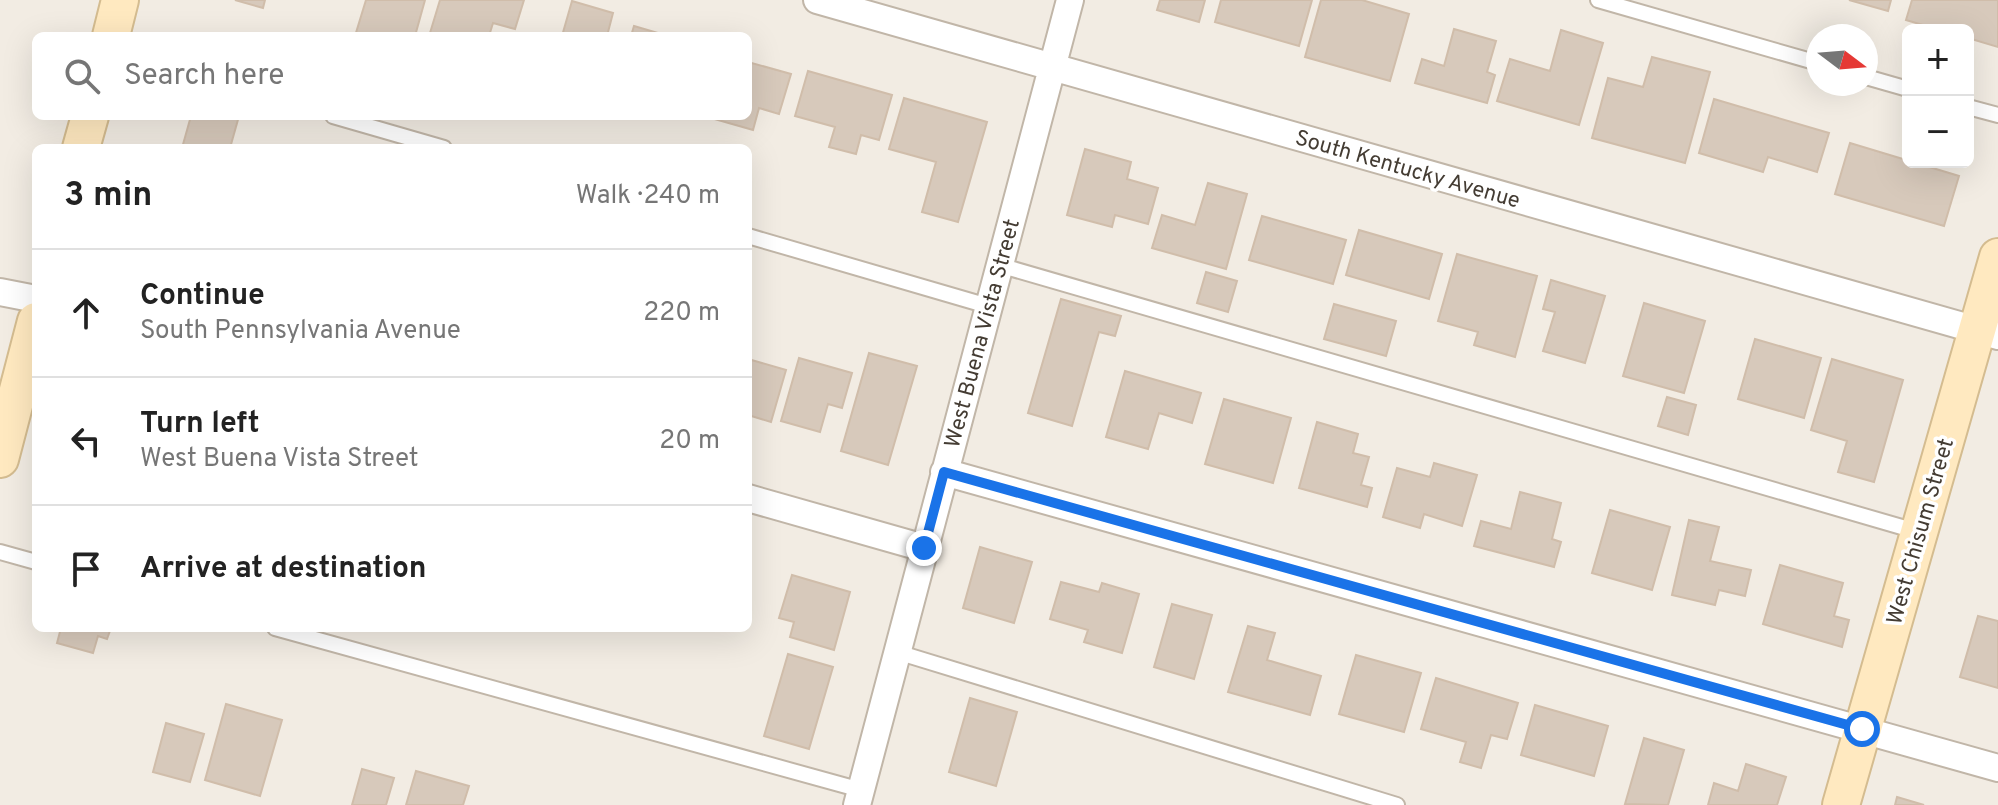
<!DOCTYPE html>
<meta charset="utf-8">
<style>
:root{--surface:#fff;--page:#f2f2f2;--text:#222;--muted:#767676;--line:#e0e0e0}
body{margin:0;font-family:Overpass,sans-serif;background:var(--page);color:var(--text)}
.controls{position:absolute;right:24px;top:24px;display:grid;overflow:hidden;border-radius:12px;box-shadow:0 8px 32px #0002}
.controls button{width:72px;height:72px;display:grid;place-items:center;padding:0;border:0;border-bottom:2px solid var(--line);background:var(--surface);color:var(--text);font:40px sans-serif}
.compass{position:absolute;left:1806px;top:24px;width:72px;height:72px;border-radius:50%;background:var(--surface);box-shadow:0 8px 32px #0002;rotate:106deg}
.stop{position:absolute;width:24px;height:24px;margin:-18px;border:6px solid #1a73e8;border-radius:50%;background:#fff}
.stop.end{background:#1a73e8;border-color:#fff;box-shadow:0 2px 8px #0008}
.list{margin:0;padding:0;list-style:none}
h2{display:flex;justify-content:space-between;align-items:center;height:104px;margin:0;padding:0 32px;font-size:34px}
h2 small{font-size:26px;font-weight:400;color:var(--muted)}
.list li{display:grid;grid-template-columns:52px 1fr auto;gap:24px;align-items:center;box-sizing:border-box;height:128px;padding:0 32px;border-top:2px solid var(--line)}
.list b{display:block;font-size:30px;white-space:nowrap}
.list p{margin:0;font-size:26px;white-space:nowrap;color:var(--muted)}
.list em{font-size:26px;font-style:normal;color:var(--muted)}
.icon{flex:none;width:44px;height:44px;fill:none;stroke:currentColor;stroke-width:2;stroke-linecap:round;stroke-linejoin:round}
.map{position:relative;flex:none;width:1998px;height:805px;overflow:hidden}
.search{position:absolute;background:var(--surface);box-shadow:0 8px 32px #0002;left:32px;top:32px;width:720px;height:88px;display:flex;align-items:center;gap:20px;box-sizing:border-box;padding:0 28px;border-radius:12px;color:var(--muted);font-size:30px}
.panel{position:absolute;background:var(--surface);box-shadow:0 8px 32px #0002;left:32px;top:144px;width:720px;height:488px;border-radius:12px}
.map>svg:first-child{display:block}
.building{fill:#d7c9bb;stroke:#d0bdaa;stroke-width:2}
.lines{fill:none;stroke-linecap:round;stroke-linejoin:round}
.lane-casing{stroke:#c1b6a8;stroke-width:18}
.street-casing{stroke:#c1b6a8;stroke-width:30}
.secondary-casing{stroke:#d4bc90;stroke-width:40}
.lane{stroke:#fff;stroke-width:14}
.street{stroke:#fff;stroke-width:26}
.secondary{stroke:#ffe9c0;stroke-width:36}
.route{stroke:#1a73e8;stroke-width:10}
.labels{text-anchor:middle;stroke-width:7;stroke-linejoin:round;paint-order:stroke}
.street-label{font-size:22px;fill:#443c33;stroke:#fff}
</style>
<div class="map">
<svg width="1998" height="805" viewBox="0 0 1998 805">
<rect width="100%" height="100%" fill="#f2ece3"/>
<!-- building -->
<path class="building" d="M235 0H265L263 8Z
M366 0H425L415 36H355Z
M440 0H524L515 29 493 23 489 36 430 33Z
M1160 0H1205L1199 22 1157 10Z
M1221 0H1312L1299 46 1215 22Z
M1321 0H1362L1409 14 1390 81 1305 57Z
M1849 0H1891L1888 11Z
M1912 0H1998V47L1968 38V30H1940L1906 20Z
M572 1 613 13 607 36H562Z
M634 26 668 36H631Z
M1454 29 1496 41 1487 72 1495 75 1487 103 1415 83 1422 59 1444 66Z
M1561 30 1603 43 1579 125 1497 101 1510 59 1550 71Z
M1652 57 1710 72 1685 163 1592 138 1608 78 1643 87Z
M748 62 791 74 779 114 759 108 753 130 704 116H748Z
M808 71 892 95 879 140 861 135 856 154 829 147 835 127 795 116Z
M904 98 987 122 958 222 922 212 936 162 889 149Z
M1714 99 1829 133 1817 172 1768 157 1763 172 1699 153Z
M191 116H239L230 148H182Z
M1850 143 1959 176 1944 226 1835 194Z
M1085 149 1131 162 1127 179 1158 188 1148 224 1115 215 1112 227 1067 215Z
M1208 183 1247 194 1226 269 1152 248 1162 215 1195 225Z
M1262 216 1346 240 1333 284 1249 260Z
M1359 230 1442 254 1429 299 1346 275Z
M1457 254 1537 276 1515 357 1474 345 1478 332 1438 321Z
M1206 272 1237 281 1228 312 1197 303Z
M1551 280 1605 296 1585 363 1543 351 1555 312 1543 309Z
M1061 299 1121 316 1115 336 1099 332 1072 426 1028 413Z
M1644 303 1705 321 1684 393 1623 376Z
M1334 304 1396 321 1386 356 1324 339Z
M1755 339 1821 358 1804 418 1738 399Z
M869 353 917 366 888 465 841 451Z
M799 358 852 373 842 408 828 404 820 432 781 421Z
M748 359 786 370 771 422 748 415Z
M1832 359 1903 380 1874 482 1838 472 1847 441 1811 430Z
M1125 371 1201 393 1192 423 1159 413 1148 449 1106 437Z
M1667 397 1696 405 1688 435 1658 426Z
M1224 399 1291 418 1273 483 1205 464Z
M1317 422 1358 434 1353 453 1369 457 1361 485 1372 488 1367 507 1299 488Z
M1434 463 1477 475 1462 526 1424 514 1420 528 1383 517 1397 468 1430 477Z
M1520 492 1561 503 1552 539 1561 542 1554 567 1474 546 1481 521 1511 529Z
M1610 510 1670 527 1652 590 1592 573Z
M1689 520 1719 527 1710 561 1751 570 1745 596 1719 590 1715 605 1672 595Z
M980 547 1032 562 1014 623 963 608Z
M1780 565 1843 583 1834 616 1849 620 1842 647 1763 624Z
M792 575 850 592 834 650 790 637 794 622 779 618Z
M1061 582 1099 592 1102 583 1139 594 1122 653 1084 642 1088 630 1050 619Z
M1172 604 1212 615 1194 679 1154 667Z
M1978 616 1998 621V688L1960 677Z
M1248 626 1275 633 1267 660 1321 676 1310 715 1228 692Z
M61 628H111L107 639 98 636 93 653 57 643Z
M788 654 833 667 809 749 764 736Z
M1356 655 1421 673 1404 732 1339 714Z
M1436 678 1518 703 1507 739 1491 735 1481 768 1460 762 1466 742 1421 729Z
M970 698 1017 712 996 786 949 772Z
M226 704 282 720 260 796 205 780Z
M1535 705 1608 726 1594 776 1521 755Z
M166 723 204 734 190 782 153 772Z
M1644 738 1684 750 1668 805 1625 804Z
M1746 764 1786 777 1777 805H1708L1714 783 1738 791Z
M362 769 394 778 386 805H352Z
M416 771 469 786 463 805H406Z
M1897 797 1924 805H1895Z"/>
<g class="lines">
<defs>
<path id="lane" d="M1598 0 1818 63
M1866 77 1908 89
M1968 107 1998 115
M333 116 444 148
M748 236 988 306
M999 265 1919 532
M0 552 36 562
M275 628 861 790
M897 652 1397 805"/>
<path id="street" d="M817 0 1998 336
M0 292 36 299
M944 472 1998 768
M748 498 924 548
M857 805 1070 0"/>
<path id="secondary" d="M111 36 120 0
M81 148 90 116
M0 459 36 321
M1841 805 1998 257"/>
</defs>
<!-- lane casing -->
<use href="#lane" class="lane-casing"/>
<!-- street casing -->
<use href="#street" class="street-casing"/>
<!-- secondary casing -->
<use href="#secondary" class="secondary-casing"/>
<!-- lane -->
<use href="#lane" class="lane"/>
<!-- street -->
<use href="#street" class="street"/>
<!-- secondary -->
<use href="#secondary" class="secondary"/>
</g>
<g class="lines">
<!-- route -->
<path class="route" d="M924 548 944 472 1862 729"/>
</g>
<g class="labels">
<!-- street labels -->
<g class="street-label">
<text transform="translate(1408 168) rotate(16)" y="8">South Kentucky Avenue</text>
<text transform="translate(981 333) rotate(-75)" y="8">West Buena Vista Street</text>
<text transform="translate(1919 531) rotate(-74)" y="8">West Chisum Street</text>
</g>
</g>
</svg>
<div class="controls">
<button>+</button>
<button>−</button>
</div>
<svg class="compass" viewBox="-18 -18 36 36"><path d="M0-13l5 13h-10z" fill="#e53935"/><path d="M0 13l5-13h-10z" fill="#767676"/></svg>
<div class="stop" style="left:1862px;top:729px"></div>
<div class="stop end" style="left:924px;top:548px"></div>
<div class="search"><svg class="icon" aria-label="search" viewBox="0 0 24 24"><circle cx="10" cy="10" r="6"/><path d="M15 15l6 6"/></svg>Search here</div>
<section class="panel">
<h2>3 min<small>Walk · 240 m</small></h2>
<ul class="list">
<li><svg class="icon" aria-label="ahead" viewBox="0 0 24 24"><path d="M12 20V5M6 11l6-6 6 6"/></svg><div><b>Continue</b><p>South Pennsylvania Avenue</p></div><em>220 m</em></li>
<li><svg class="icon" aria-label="left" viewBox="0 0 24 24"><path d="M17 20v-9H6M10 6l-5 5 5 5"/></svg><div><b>Turn left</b><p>West Buena Vista Street</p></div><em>20 m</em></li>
<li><svg class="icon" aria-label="arrive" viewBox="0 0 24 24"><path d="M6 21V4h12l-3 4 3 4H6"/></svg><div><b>Arrive at destination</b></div></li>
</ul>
</section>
</div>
